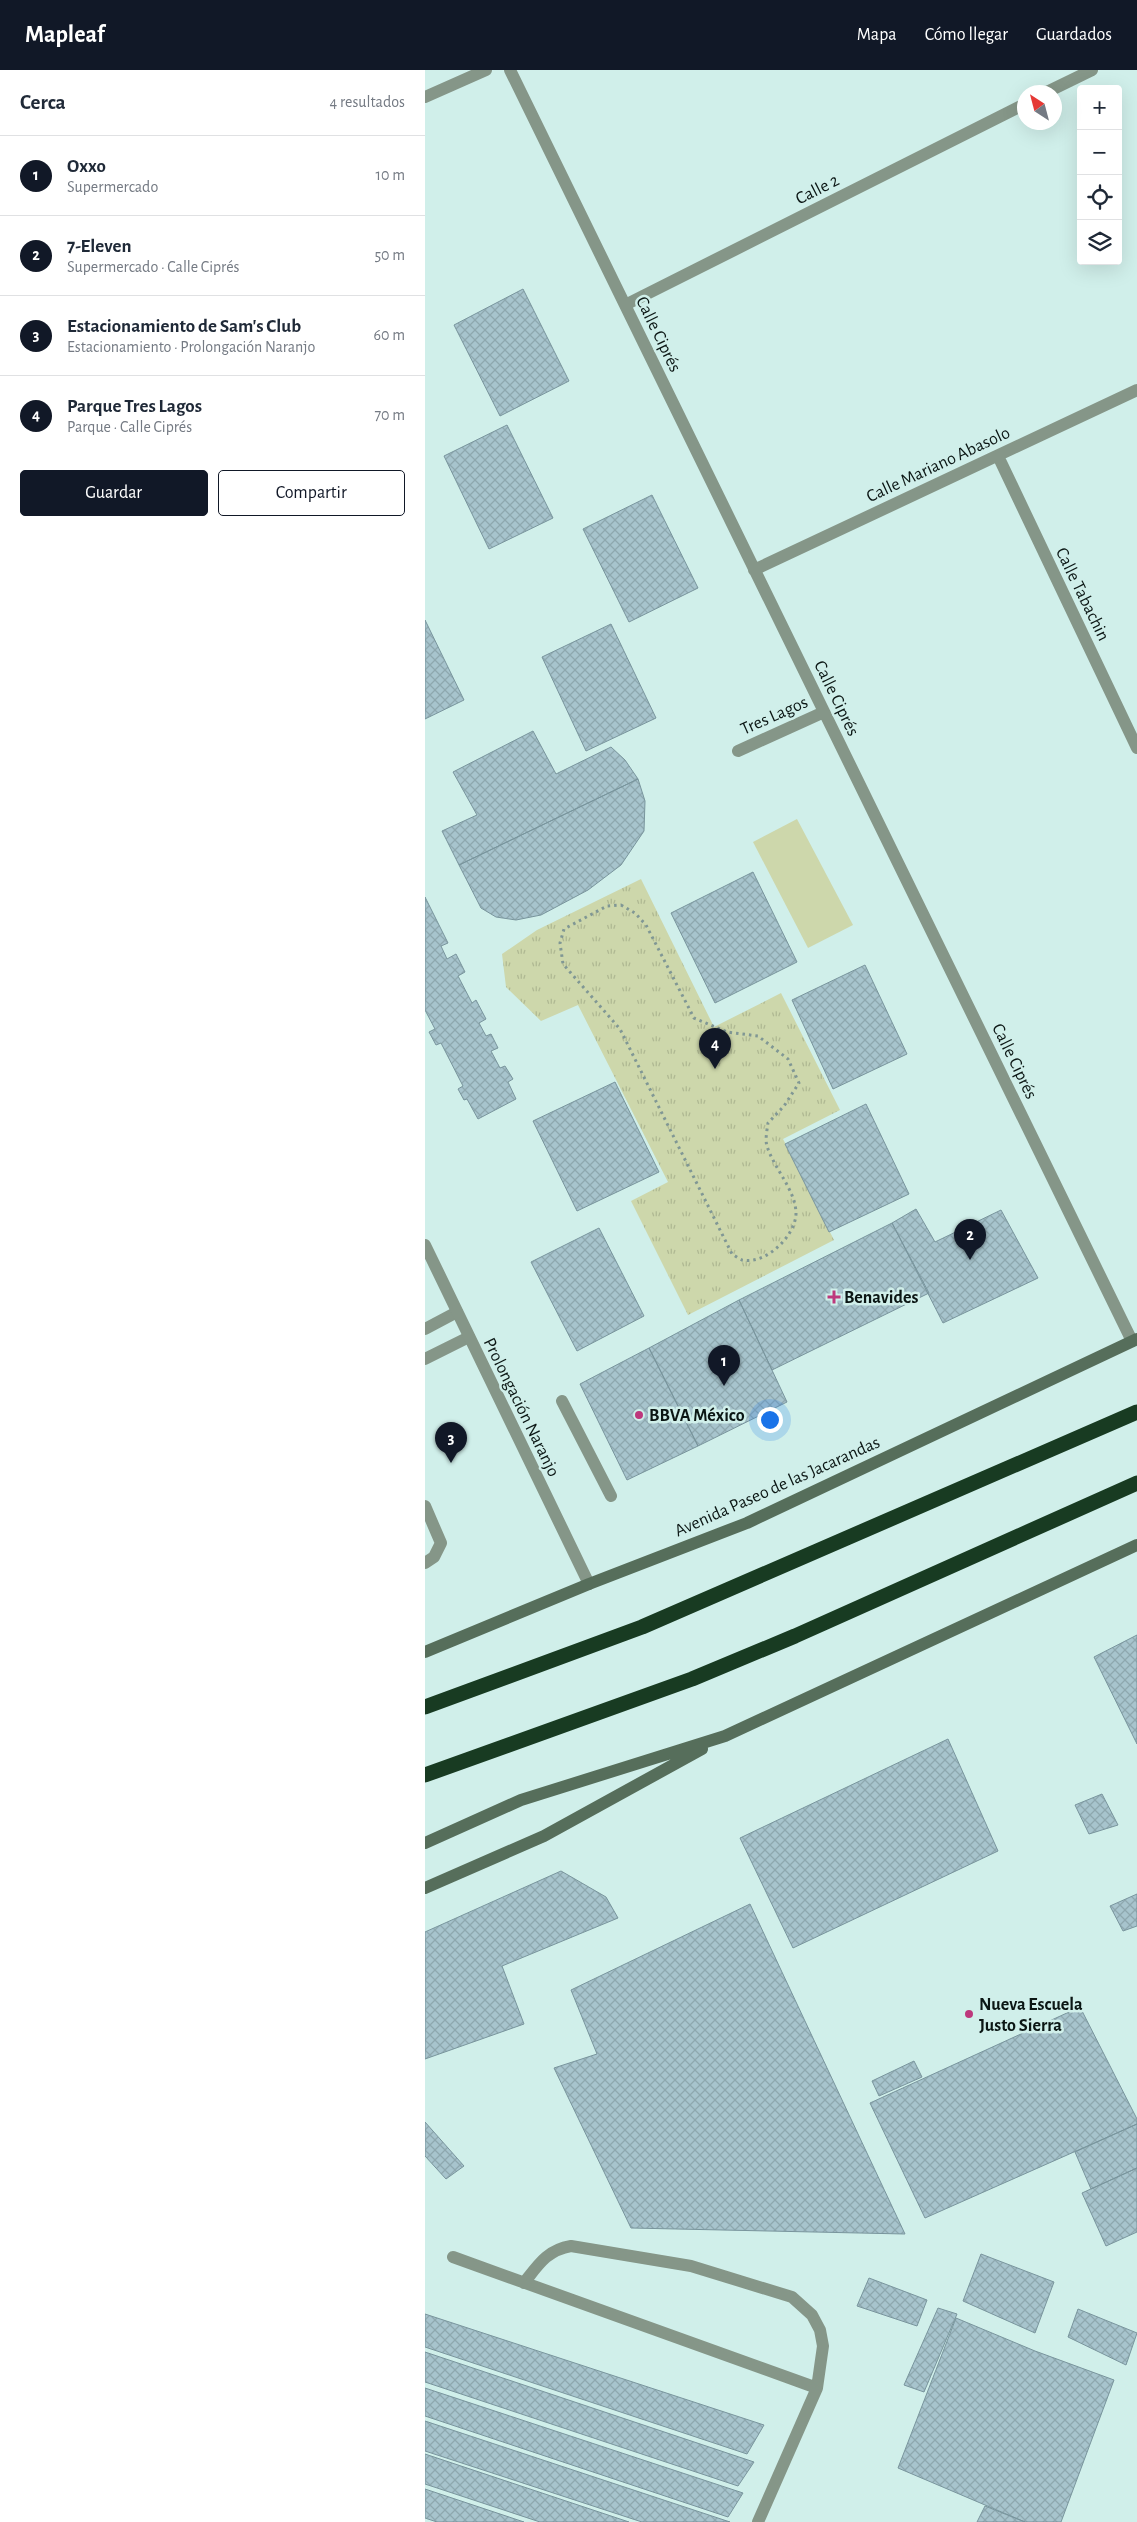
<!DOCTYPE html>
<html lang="es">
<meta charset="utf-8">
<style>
:root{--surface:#fff;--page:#f2f2f3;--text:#1f2937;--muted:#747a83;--line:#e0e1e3;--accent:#111827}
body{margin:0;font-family:"Alegreya Sans",sans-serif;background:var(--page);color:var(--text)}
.controls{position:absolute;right:15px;top:15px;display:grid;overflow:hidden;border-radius:5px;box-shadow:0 5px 20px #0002}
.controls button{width:45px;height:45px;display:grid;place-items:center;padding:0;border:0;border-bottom:1px solid var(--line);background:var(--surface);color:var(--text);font:25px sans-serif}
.compass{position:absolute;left:592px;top:15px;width:45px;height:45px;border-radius:50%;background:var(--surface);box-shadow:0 5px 20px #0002;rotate:324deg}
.you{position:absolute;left:344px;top:1349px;width:18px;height:18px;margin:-12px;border:4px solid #fff;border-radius:50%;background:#1a73e8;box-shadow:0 0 0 8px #1a73e833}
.badge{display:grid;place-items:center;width:32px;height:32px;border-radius:50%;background:var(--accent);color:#fff;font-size:16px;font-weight:700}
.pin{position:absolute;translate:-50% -41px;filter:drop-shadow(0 1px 2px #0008)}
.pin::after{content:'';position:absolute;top:26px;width:18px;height:15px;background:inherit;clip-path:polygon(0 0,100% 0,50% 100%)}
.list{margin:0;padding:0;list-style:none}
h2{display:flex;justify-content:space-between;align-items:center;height:65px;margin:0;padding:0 20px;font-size:21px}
h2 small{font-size:16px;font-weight:400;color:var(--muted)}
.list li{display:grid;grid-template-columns:32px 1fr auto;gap:15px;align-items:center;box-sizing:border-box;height:80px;padding:0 20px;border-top:1px solid var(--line)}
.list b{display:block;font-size:19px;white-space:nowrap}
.list p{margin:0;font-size:16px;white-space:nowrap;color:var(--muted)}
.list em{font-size:16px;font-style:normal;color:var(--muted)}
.actions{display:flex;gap:10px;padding:15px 20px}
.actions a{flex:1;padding:11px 0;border:1px solid var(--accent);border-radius:5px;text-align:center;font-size:18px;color:var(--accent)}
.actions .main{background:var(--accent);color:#fff}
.icon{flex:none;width:28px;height:28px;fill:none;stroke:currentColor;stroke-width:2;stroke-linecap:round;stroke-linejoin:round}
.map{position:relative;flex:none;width:712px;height:2452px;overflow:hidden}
header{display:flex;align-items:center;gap:30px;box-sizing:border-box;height:70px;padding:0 25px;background:var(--accent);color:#fff}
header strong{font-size:24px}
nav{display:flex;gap:28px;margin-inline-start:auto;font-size:18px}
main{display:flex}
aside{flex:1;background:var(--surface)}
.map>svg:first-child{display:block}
.park{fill:url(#park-tufts)}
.pitch{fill:#cdd7ab}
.building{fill:url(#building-cross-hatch);stroke:#79959d}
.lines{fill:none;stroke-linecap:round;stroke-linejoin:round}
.path{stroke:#809794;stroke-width:3;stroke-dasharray:2.5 4;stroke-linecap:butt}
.lane{stroke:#859688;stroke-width:12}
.street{stroke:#859688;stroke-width:12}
.secondary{stroke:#566e5b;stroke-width:12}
.highway{stroke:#183b22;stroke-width:15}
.poi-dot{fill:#bd387c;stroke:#d0efea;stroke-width:2}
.labels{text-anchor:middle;stroke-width:5;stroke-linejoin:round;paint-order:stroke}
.street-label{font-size:18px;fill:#0b1614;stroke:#d0efea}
.poi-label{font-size:18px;font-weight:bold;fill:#0b1614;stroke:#d0efea;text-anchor:start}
</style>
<header>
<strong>Mapleaf</strong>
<nav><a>Mapa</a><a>Cómo llegar</a><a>Guardados</a></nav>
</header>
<main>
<aside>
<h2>Cerca<small>4 resultados</small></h2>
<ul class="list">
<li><span class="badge">1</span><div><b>Oxxo</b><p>Supermercado</p></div><em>10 m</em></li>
<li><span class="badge">2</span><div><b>7-Eleven</b><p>Supermercado · Calle Ciprés</p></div><em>50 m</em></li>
<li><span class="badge">3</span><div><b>Estacionamiento de Sam's Club</b><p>Estacionamiento · Prolongación Naranjo</p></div><em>60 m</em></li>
<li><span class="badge">4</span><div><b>Parque Tres Lagos</b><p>Parque · Calle Ciprés</p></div><em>70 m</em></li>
</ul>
<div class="actions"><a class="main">Guardar</a><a>Compartir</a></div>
</aside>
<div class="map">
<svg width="712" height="2452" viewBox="0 0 712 2452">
<defs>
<pattern id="park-tufts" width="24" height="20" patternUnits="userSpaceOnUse" patternTransform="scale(1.25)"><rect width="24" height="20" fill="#cdd7ab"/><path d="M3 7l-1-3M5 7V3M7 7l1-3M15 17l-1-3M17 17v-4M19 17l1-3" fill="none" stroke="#afb892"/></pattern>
<pattern id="building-cross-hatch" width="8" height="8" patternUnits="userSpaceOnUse" patternTransform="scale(1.25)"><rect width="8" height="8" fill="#a7c4cd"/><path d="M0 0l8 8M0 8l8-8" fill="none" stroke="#8ea8af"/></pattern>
</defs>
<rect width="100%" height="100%" fill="#d0efea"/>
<!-- park -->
<path class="park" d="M216 809 289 957 356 923 415 1040 358 1069 409 1170 263 1245 206 1131 243 1112 153 935 116 951 81 917 77 884 112 860Z"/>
<!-- pitch -->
<path class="pitch" d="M372 749 428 855 383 878 328 772Z"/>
<!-- building -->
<path class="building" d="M98 219 144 311 75 346 29 255Z
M82 355 128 448 64 479 19 386Z
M227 425 273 518 204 552 158 459Z
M0 550 39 630 0 649Z
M186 554 231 648 161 681 117 587Z
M108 661 131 704 186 677 200 690 213 709 34 795 17 761 52 745 28 702Z
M213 709 220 731 219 761 196 795 163 820 116 845 91 850 71 847 56 838 34 795Z
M328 802 372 892 290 933 246 843Z
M0 827 23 873 16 876 22 889 31 884 40 902 33 906 47 933 51 930 61 949 54 953 61 966 66 964 73 978 66 981 75 998 80 996 88 1009 83 1012 91 1029 53 1049 42 1029 39 1030 33 1019 38 1016 16 973 11 975 4 962 10 959 0 940Z
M440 895 482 984 408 1019 367 930Z
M190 1012 234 1102 152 1141 108 1051Z
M441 1034 484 1124 404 1162 360 1074Z
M491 1139 510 1172 576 1140 613 1208 518 1253 467 1153Z
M467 1153 504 1223 347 1300 314 1230Z
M174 1158 219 1246 152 1281 106 1192Z
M314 1230 362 1332 273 1376 224 1278Z
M224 1278 273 1376 202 1410 155 1314Z
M712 1565V1674L669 1587Z
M523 1669 573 1781 368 1878 315 1768Z
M677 1724 693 1755 664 1764 650 1735Z
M136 1801 181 1827 193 1848 77 1896 99 1954 0 1989V1862Z
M712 1824V1856L698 1861 685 1836Z
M325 1834 480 2164 206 2158 129 1998 172 1984 146 1920Z
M655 1937 712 2049V2054L500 2148 445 2033Z
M489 1991 497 2007 454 2026 447 2011Z
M0 2052 39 2096 21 2109 0 2086Z
M712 2054V2098L666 2119 650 2082Z
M712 2098V2162L681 2176 657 2123Z
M556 2184 629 2212 610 2263 538 2231Z
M444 2208 502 2230 492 2256 432 2236Z
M513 2238 532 2244 499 2322 479 2315Z
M653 2239 712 2263 701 2295 643 2267Z
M0 2244 339 2355 322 2384 0 2277Z
M531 2248 610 2281 689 2310 636 2452H600L473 2398Z
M0 2282 329 2392 313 2416 0 2312Z
M0 2318 318 2423 303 2447 0 2346Z
M0 2351 305 2452H217L0 2381Z
M0 2384 204 2452H115L0 2414Z
M0 2419 99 2452H12L0 2448Z
M560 2436 600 2452H552Z"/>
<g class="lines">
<!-- path -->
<path class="path" d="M196 835 210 843 221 855 269 948 302 962 333 966 363 989 374 1013 359 1036 343 1053C342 1060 340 1070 342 1076 349 1099 371 1120 371 1144 370 1167 340 1195 317 1190 314 1189 309 1185 307 1184L195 959 138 894 135 873 139 859 182 836Z"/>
<!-- lane -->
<path class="lane" d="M0 1259 32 1242
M0 1289 44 1267
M137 1331 186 1426
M0 1436 16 1473 9 1487 0 1493
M28 2187 392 2318
M99 2213C113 2195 122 2180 146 2176L266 2196 367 2227 387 2245 395 2260 398 2276 392 2318 333 2452"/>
<!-- street -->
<path class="street" d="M85 0 707 1271
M622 22 667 0
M0 27 61 0
M200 235 600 34
M573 386 712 678
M329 500 712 320
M313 681 399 642
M0 1175 164 1514"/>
<!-- secondary -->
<path class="secondary" d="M0 1582 164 1514 322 1453 712 1269
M0 1773 96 1730 300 1666 712 1475
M0 1818 119 1766 277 1679"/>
<!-- highway -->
<path class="highway" d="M0 1637 217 1557 712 1342
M0 1705 267 1609 370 1566 712 1413"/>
</g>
<!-- markers -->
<g class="poi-dot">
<path d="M406.5 1219.5h5v5h5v5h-5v5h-5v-5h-5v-5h5z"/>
<circle cx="214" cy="1345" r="5"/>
<circle cx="544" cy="1944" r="5"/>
</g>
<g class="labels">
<!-- street labels -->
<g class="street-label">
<text transform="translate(392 119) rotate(-27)" y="6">Calle 2</text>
<text transform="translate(234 264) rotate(64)" y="6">Calle Ciprés</text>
<text transform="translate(513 394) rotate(-25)" y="6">Calle Mariano Abasolo</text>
<text transform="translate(658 524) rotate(64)" y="6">Calle Tabachin</text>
<text transform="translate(412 628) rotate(64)" y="6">Calle Ciprés</text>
<text transform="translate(349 645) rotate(-24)" y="6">Tres Lagos</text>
<text transform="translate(590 991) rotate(64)" y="6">Calle Ciprés</text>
<text transform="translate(97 1337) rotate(64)" y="6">Prolongación Naranjo</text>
<text transform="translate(352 1416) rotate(-24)" y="6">Avenida Paseo de las Jacarandas</text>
</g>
<!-- poi labels -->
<g class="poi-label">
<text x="419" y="1233">Benavides</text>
<text x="224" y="1351">BBVA México</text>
<text x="554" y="1940">Nueva Escuela<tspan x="554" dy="21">Justo Sierra</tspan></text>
</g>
</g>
</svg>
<div class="controls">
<button>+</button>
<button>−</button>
<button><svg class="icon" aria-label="locate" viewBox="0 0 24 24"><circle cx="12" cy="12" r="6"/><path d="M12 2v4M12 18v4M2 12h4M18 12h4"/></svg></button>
<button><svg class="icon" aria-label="layers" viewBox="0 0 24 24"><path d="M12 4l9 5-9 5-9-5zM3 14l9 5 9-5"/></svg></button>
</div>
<svg class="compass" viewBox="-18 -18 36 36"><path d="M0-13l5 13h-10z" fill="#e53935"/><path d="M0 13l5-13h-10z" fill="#747a83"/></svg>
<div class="you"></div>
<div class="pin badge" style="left:299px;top:1316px">1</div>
<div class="pin badge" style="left:545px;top:1190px">2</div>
<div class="pin badge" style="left:26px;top:1393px">3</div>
<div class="pin badge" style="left:290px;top:999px">4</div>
</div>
</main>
